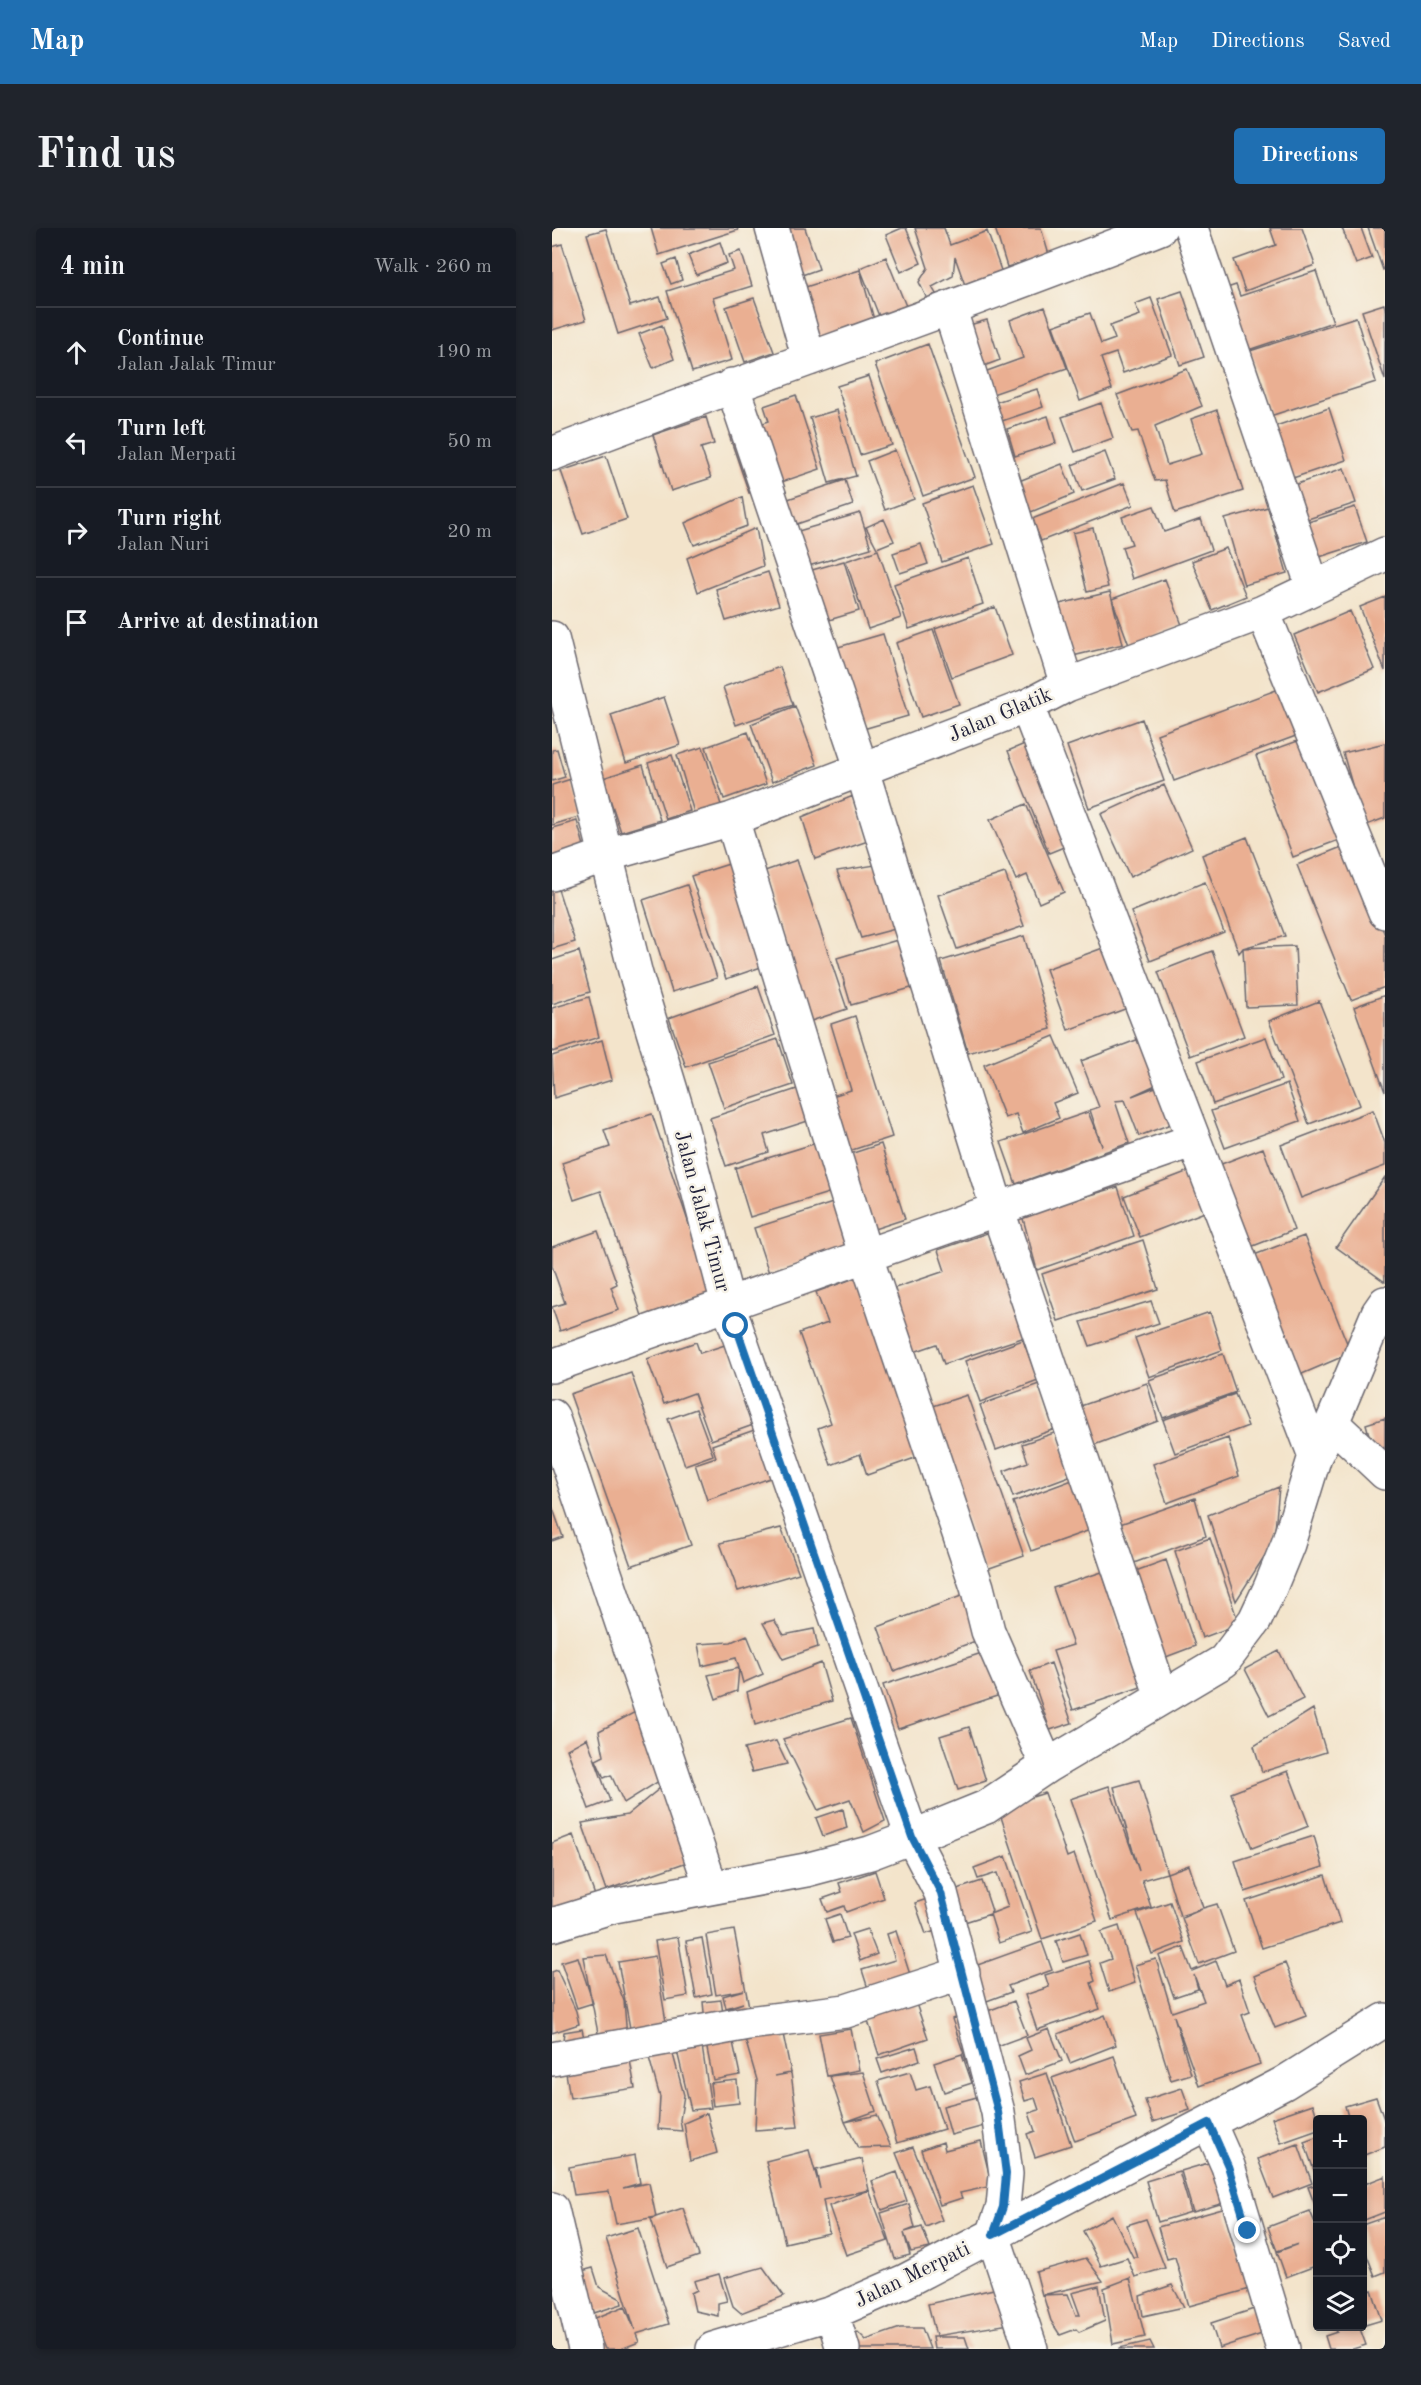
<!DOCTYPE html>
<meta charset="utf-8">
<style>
:root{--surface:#171b24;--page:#20242c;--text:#f1f3f6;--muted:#9ea1a6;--line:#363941;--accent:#1f6fb2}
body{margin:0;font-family:"Old Standard TT",serif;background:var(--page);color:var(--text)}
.controls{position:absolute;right:18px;bottom:18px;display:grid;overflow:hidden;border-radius:6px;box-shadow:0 3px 9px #0003}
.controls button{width:54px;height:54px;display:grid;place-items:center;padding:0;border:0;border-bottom:2px solid var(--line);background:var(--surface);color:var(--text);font:30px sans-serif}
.stop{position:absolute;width:18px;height:18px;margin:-14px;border:4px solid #1f6fb2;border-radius:50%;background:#fff}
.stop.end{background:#1f6fb2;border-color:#fff;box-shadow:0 2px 6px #0008}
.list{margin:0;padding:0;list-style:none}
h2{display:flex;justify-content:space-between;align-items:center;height:78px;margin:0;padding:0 24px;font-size:26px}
h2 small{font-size:20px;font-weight:400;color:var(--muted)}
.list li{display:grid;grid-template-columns:39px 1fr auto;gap:18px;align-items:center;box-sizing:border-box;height:90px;padding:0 24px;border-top:2px solid var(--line)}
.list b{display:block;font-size:22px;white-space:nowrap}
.list p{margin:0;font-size:20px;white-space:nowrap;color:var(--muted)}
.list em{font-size:20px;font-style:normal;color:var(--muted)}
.icon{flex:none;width:33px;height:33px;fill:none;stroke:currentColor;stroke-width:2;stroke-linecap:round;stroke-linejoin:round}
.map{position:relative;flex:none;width:833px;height:2121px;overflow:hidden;border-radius:6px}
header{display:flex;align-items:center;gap:36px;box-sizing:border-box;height:84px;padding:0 30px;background:var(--accent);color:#fff}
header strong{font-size:28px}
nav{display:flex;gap:33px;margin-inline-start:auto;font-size:21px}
.intro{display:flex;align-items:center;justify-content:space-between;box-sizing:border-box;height:144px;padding:0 36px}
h1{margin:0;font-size:42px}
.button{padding:15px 27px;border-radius:6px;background:var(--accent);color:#fff;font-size:21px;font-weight:700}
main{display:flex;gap:36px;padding:0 36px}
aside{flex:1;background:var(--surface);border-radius:6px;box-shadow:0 3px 9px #0003}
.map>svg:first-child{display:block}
.building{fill:#eaaf92}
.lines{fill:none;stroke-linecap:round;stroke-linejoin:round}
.minor-casing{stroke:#6b666d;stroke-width:36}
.minor{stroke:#fff;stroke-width:33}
.route{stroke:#1f6fb2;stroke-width:8}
.labels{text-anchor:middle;stroke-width:5;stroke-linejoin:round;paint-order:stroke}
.street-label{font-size:21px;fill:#22223b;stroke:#f7f3e8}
</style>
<header>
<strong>Map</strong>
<nav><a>Map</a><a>Directions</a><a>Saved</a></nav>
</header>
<div class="intro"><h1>Find us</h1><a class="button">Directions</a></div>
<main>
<aside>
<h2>4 min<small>Walk · 260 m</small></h2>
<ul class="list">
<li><svg class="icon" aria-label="ahead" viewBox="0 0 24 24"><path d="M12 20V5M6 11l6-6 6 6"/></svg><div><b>Continue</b><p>Jalan Jalak Timur</p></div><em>190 m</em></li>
<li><svg class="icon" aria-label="left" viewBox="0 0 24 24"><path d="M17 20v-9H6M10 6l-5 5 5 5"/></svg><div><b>Turn left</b><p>Jalan Merpati</p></div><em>50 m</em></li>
<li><svg class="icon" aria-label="right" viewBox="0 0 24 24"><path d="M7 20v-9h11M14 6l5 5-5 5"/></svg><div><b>Turn right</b><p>Jalan Nuri</p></div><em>20 m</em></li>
<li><svg class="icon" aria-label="arrive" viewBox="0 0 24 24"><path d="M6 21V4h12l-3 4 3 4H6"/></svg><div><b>Arrive at destination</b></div></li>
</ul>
</aside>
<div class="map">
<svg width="833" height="2121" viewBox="0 0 833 2121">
<rect width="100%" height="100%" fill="#f7f3e8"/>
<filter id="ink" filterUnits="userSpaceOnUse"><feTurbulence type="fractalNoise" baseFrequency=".0167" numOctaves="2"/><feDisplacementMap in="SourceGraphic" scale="12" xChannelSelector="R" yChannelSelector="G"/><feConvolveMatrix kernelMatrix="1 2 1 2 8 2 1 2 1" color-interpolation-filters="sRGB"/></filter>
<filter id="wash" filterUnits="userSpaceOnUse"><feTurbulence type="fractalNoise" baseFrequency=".008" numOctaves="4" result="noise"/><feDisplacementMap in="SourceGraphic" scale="24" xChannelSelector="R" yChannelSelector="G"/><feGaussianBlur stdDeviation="1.35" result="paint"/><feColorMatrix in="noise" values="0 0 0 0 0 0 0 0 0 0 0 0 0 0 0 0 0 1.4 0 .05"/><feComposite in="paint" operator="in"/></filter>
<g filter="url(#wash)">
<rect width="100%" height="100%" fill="#f3e4cb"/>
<g id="blocks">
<!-- building -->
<path class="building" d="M99 0H185L186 2 107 27Z
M234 0H253L267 41 250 47Z
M350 0H354L369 35 349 44 334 7Z
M363 0H392L398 17 435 3 451 48 414 60 403 29 401 48 380 59 384 66 375 71 367 54 376 40Z
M443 0H489L497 27 455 39Z
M718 0H750L763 37 693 63 682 32 724 17Z
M790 0H809L820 30 804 36Z
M816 0H833V41L831 42Z
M54 1 78 78 108 69 115 90 66 106 35 6Z
M168 14 175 35 144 47 136 27Z
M10 16 34 92 0 102V19Z
M189 23 200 58 161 70 180 132 140 144 115 63 182 42 177 27Z
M334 29 358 88 331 98 308 40Z
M124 31 130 52 119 56 111 36Z
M308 42 323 95 263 114 247 61Z
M764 43 781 94 687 125 666 63 684 57 688 68Z
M630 63 652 129 628 137 606 71Z
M202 70 222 124 193 134 174 79Z
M599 70 620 127 571 145 564 125 549 130 560 161 528 173 501 98 538 85 549 116 563 111 558 98 588 87 583 76Z
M832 76 833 80V152L810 83Z
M493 79 515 140 432 169 424 147 471 130 458 92Z
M804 89 824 154 718 188 698 123Z
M435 92 448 132 421 142 407 100Z
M110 97 122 131 101 140 87 106Z
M376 116 423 249 371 268 323 136Z
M635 141 650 178 603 198 615 237 650 226 639 191 665 182 691 263 623 285 613 252 603 253 586 203 580 204 565 167Z
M317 148 340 217 308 227 285 158Z
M485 161 491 179 450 193 444 174Z
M244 167 268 241 197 265 177 207 217 193 212 178Z
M549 175 561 210 523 224 510 189Z
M777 180 794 232 735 252 718 200Z
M285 182 304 248 277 255 258 190Z
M496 188 504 215 463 228 455 201Z
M154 189 162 216 149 220 159 250 119 263 101 207Z
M343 222 362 271 333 282 315 233Z
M553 224 563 251 530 263 520 237Z
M54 228 75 291 31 306 9 243Z
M510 236 522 266 479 284 467 253Z
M792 240 804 275 750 293 739 258Z
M293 252 301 277 236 299 227 274Z
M572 255 581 277 489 313 480 291Z
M421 257 442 316 390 334 370 275Z
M190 269 195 298 142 317 133 295Z
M602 278 612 304 649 291 659 322 580 351 570 319 580 316 570 289Z
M716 279 735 345 692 357 673 291Z
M803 279 815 314 761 331 750 296Z
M308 285 319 320 253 339 243 304Z
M332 291 342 313 325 320 314 299Z
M204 300 211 338 146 364 135 330Z
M541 300 556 359 535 364 521 305Z
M369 316 376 336 348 345 341 325Z
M674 320 694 368 660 382 640 333Z
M326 322 349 390 316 401 294 333Z
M416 330 431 376 357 401 342 356Z
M292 333 307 383 267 395 253 344Z
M216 344 227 377 174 393 164 361Z
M613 351 630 397 577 417 560 371 571 416 508 431 495 379 558 364 560 371Z
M833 369V443L808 379Z
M443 379 460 427 400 449 383 401Z
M798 383 822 441 766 464 742 407Z
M381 402 407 476 369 489 344 415Z
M331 406 356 488 301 504 276 422Z
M228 439 241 477 184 497 171 459Z
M735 458 752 505 622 553 605 506Z
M112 469 128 517 74 535 59 487Z
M243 478 265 537 220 554 199 496Z
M590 491 612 553 537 580 515 518Z
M196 504 214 556 172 571 154 519Z
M757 509 795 609 741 629 704 528Z
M482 512 524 614 497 625 456 523Z
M833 515V590L812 598 791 525Z
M151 519 170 580 143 588 125 527Z
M5 521 13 549 0 553V522Z
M120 527 138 583 114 591 96 535Z
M91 537 108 592 69 604 51 550Z
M19 551 30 588 0 597V557Z
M612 557 640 620 578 649 549 586Z
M301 568 316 613 263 631 250 589Z
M474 576 512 664 487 675 475 647 464 652 438 592Z
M25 593 34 625 0 634V600Z
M695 609 733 708 691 720 687 725 650 627Z
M797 616 833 707V759L799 772 745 637Z
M245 632 295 781 259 793 210 644Z
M180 635 215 737 174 751 139 648Z
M336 635 347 700 309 710 285 643Z
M453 645 472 698 405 721 386 667Z
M3 652 23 714 0 721V653Z
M653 654 672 704 598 733 579 684Z
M135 657 165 750 120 764 91 672Z
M472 708 499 801 416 825 389 733Z
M352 710 366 758 299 777 285 730Z
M559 717 581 778 516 802 494 741Z
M743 718 746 777 694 779 691 720Z
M27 723 38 764 0 776V732Z
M660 723 692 808 638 828 606 744Z
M206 758 223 807 134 839 117 790Z
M833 767V864L802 779Z
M37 769 47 809 0 824V780Z
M767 773 808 877 757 896 717 793Z
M303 788 340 909 294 924 277 869 299 862 279 796Z
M502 808 526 865 501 875 507 890 471 905 464 886 453 890 432 837Z
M595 808 612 853 580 868 609 857 624 894 587 908 573 872 563 873 577 915 464 956 449 914 536 884 550 918 538 882 547 879 529 833Z
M714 809 729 852 661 876 646 833Z
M226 811 241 857 172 880 156 834Z
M50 812 60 852 2 870 0 828Z
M735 856 748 893 673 920 659 883Z
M248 860 259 892 212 907 217 924 174 938 158 890Z
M821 882 833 915V938L749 970 729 917Z
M100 886 162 1071 92 1094 49 963 22 972 10 935 58 919 52 902Z
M268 914 283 963 198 989 183 940Z
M329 916 353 991 319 1002 295 927Z
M711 920 742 1002 691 1022 659 940Z
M647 939 663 980 588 1009 572 968Z
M833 949V1054L784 1019Z
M566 959 582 1008 485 1042 470 987Z
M284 974 299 1018 217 1045 202 1000Z
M46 1003 65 1056 59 1059 67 1082 8 1103 0 1079 13 1075 0 1038V1019Z
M438 1004 473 1109 392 1136 385 1116 359 1125 337 1062 393 1043 386 1022Z
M752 1008 799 1125 743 1149 697 1029Z
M591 1012 606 1061 506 1093 490 1046Z
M314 1046 377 1225 315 1247 308 1226 279 1237 266 1200 279 1195 247 1105 276 1095 264 1064Z
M599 1073 607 1095 538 1118 529 1094Z
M658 1084 670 1122 597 1149 583 1110Z
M471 1112 486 1152 428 1174 413 1133Z
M144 1114 148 1125 176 1116 204 1196 159 1212 142 1165 112 1176 95 1131Z
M671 1126 684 1164 611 1190 597 1152Z
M79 1145 139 1317 79 1338 18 1166Z
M595 1155 606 1193 534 1220 520 1181Z
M487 1156 503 1201 444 1222 428 1177Z
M683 1166 696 1198 623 1225 611 1192Z
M415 1167 472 1328 432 1342 375 1180Z
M144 1181 161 1227 133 1237 116 1191Z
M833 1190V1222L822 1225 814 1196Z
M208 1200 224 1248 155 1272 143 1236 164 1229 160 1217Z
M505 1204 520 1247 461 1269 452 1243 476 1234 470 1216Z
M676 1210 687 1248 615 1275 601 1236Z
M523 1251 541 1301 479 1323 461 1274Z
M727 1259 722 1313 684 1373 656 1287Z
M643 1270 654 1308 582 1335 568 1296Z
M0 1278 11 1309 0 1313Z
M229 1300 247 1345 186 1363 168 1315Z
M658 1310 687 1396 650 1410 623 1323Z
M614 1332 643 1418 606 1432 578 1345Z
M550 1344 589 1459 521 1482 501 1423 521 1417 501 1360Z
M412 1367 429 1411 342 1443 326 1399Z
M222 1392 232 1407 262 1401 266 1419 231 1431 211 1395Z
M195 1407 211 1446 191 1455 187 1440 185 1463 164 1471 156 1447 187 1440 184 1430 150 1438 146 1416 179 1414Z
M727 1423 751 1471 717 1488 693 1441Z
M433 1424 448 1467 346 1501 331 1457Z
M269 1435 280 1473 203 1497 195 1464Z
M499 1435 520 1495 498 1502 478 1443Z
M89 1481 112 1550 72 1575 59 1547 52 1550 44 1532 52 1528 47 1503Z
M761 1481 774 1524 710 1544 702 1518Z
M299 1490 333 1593 312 1604 298 1571 266 1582 231 1511Z
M417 1499 434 1553 406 1562 388 1508Z
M35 1510 58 1573 37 1581 15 1521Z
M224 1513 235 1536 200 1544 192 1521Z
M736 1543 757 1598 700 1620 679 1565Z
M587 1552 615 1645 590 1652 599 1679 560 1692 518 1571 557 1558 587 1643 562 1559Z
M113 1556 144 1631 54 1662 30 1595 75 1587Z
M493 1565 515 1629 522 1626 545 1693 490 1711 446 1580Z
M291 1581 295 1600 271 1608 264 1590Z
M21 1607 45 1673 0 1689V1615Z
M762 1608 771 1639 693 1664 683 1633Z
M454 1628 480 1704 447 1715 438 1686 456 1679 445 1645 426 1651 422 1640Z
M637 1637 651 1680 665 1676 682 1723 647 1736 630 1690 650 1681 628 1688 615 1645Z
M323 1643 332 1670 294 1684 292 1678 275 1684 270 1671 290 1664 287 1655Z
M773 1647 788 1695 710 1720 694 1673Z
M430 1653 440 1683 438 1686 374 1706 363 1675Z
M618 1674 632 1714 600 1726 585 1685Z
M288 1686 296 1710 281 1714 273 1691Z
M567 1698 583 1755 557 1764 548 1735 559 1731 549 1704Z
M315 1701 325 1726 308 1733 299 1706Z
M182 1702 199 1789 179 1795 175 1781 191 1775 174 1780 171 1768 192 1762 164 1767 154 1707Z
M344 1703 361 1756 319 1770 310 1742 343 1732 335 1706Z
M528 1705 535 1727 511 1734 504 1713Z
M126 1709 136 1768 113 1772 103 1713Z
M150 1710 160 1766 144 1770 134 1713Z
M490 1714 500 1742 456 1758 459 1764 432 1774 420 1739Z
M631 1719 640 1743 664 1733 673 1757 687 1751 698 1784 690 1787 708 1836 647 1858 622 1788 639 1846 619 1852 583 1737 604 1731 620 1784 652 1773 642 1747 646 1761 622 1769 607 1728Z
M54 1727 72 1773 75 1809 48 1815 31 1729Z
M103 1728 115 1800 79 1806 66 1734Z
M26 1729 41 1775 25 1780 9 1734Z
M537 1733 543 1753 539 1755 548 1781 485 1802 473 1767 497 1759 493 1747Z
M733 1735 754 1788 723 1800 702 1748Z
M5 1742 24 1783 27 1796 0 1805V1744Z
M361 1767 376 1810 327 1827 313 1784Z
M169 1772 172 1792 153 1794 151 1774Z
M462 1773 475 1807 440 1820 428 1786Z
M411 1786 427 1831 415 1835 400 1791Z
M553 1787 564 1817 518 1835 506 1806Z
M229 1796 239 1845 223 1848 239 1845 246 1899 203 1902 205 1852 191 1804Z
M178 1800 188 1847 161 1852 152 1805Z
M30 1801 35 1824 9 1829 12 1804Z
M299 1801 307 1842 275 1848 267 1806Z
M497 1801 510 1833 473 1847 466 1828 479 1822 474 1810Z
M149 1811 159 1880 139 1882 125 1823Z
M119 1819 132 1867 128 1892 130 1903 106 1901 108 1869 96 1826Z
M364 1819 368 1832 330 1845 325 1831Z
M76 1821 83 1860 18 1870 12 1832Z
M410 1826 420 1855 392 1864 382 1835Z
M562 1828 584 1891 523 1913 500 1850Z
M311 1844 324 1883 293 1894 325 1887 339 1919 306 1920 293 1894 278 1848Z
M358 1844 364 1862 378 1858 392 1901 345 1915 326 1853Z
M495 1845 519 1917 483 1929 475 1906 483 1903 477 1885 487 1882 483 1870 473 1873 467 1854Z
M185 1852 187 1875 161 1878 158 1855Z
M630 1860 638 1882 601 1894 593 1872Z
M425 1869 432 1898 399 1907 391 1878Z
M824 1869 833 1894V1919L810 1928V1892H797L793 1878Z
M761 1876 766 1892V1902L729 1915 720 1890Z
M155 1885 165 1925 138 1933 132 1895Z
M766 1909V1951H765L752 1914Z
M429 1913 440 1958 408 1965 410 1970 388 1977 369 1922 391 1914 393 1922Z
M746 1916 760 1955 721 1970 706 1931Z
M361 1919 390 1992 374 1999 344 1925Z
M257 1922 268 1961 264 1942 310 1931 317 1962 336 2013 294 2027 277 1978 317 1962 271 1972 277 2005 233 2015 214 1933Z
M83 1927 88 1955 71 1960 97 1955 104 1989 131 1980 147 2028 115 2039 99 1991 104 1989 64 1996 57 1963 22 1967 17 1939Z
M663 1933 675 1974 641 1984 629 1943Z
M627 1943 639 1984 606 1994 594 1953Z
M345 1944 355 1973 330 1982 320 1953Z
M833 1948V1984L810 1993V1957Z
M766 1956V1980H764L756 1959Z
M357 1976 363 2000 353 2004 370 1999 378 2020 359 2024 352 2005 358 2027 343 2031 329 1985Z
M674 1980 698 2061 637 2078 623 2029 615 2031 606 1999Z
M758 1983 766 2002V2037L734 2049 725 2024 746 2016 725 2023 716 1999Z
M560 1987 581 2029H585L575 1997 594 1991 613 2040 583 2049 575 2030 549 2038 531 2003Z
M833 1989V2044L823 2048 810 2015V1997Z
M86 2000 117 2096 84 2106 87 2114 69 2121H53L41 2091 73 2078 83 2102 54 2010Z
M534 2030 551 2053 490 2067 484 2044Z
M211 2039 232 2068 189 2085 181 2078 172 2050Z
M41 2040 47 2059 69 2071 70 2076 42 2085 30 2043Z
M167 2046 175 2073 166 2075V2088L143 2083 139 2065 145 2062 142 2053Z
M578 2050 593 2109 561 2116 552 2060Z
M620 2057 632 2079 591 2088 588 2068Z
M547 2058 553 2093 527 2104 524 2101 508 2107 499 2093 491 2067 516 2066 524 2087H528L520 2065Z
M446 2060 458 2096 384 2108 376 2076Z
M820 2062 830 2092 810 2098V2065Z
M702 2081 710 2106 667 2120 659 2095Z
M784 2098H807L814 2117 801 2121H777L773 2108 785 2104Z
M348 2100H370L378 2121H294L291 2109 306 2104 314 2112Z
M380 2109H413L417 2121H382Z
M598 2113 602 2121H567V2120Z"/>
</g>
</g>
<g filter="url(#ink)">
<use href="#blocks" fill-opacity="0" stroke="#6b666d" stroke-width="1.5"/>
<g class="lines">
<defs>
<path id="minor" d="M220 0 257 131
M639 0 761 359
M398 82 515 457
M180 157 310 542 446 983 610 1469
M0 226C202 148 407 80 608 0
M711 384 833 684
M0 410 54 627 180 591 475 478 515 457 711 384 833 326
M180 591 314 1029 425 1359 436 1403 495 1538
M0 646 54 627 84 747 124 879 176 1076 360 1609 389 1665 446 1884 454 1946 451 1979 441 2007 479 2121
M642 912 763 1228
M0 1138 642 912 475 478
M0 1188 159 1659
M780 1195 833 1245
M0 1697 62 1678 254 1642 318 1625 360 1609 434 1579 495 1538 672 1433 703 1392 718 1360 736 1316 763 1228 780 1195 826 1085 833 1075
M0 1831 196 1795 294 1783 411 1745
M657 1895 676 1938 731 2121
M0 1981 33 2121
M280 2085 291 2121
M161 2121 280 2085 353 2053 732 1855 833 1792"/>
</defs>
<!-- minor casing -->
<use href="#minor" class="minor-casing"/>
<!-- minor -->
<use href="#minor" class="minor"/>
</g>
</g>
<g class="lines" filter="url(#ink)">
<!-- route -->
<path class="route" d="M184 1098 360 1609 389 1665 446 1884 454 1946 451 1979 441 2007 657 1895 676 1938 696 2003"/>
</g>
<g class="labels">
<!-- street labels -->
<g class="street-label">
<text transform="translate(448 486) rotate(-23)" y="7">Jalan Glatik</text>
<text transform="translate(151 983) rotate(75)" y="7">Jalan Jalak Timur</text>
<text transform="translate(360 2046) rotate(-26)" y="7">Jalan Merpati</text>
</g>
</g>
</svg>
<div class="controls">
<button>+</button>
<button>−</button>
<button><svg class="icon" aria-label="locate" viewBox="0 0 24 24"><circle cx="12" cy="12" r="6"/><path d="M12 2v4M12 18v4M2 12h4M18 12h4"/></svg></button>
<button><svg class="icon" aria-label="layers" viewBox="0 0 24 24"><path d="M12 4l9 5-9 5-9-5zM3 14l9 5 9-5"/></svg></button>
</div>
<div class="stop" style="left:184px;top:1098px"></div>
<div class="stop end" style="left:696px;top:2003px"></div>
</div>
</main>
